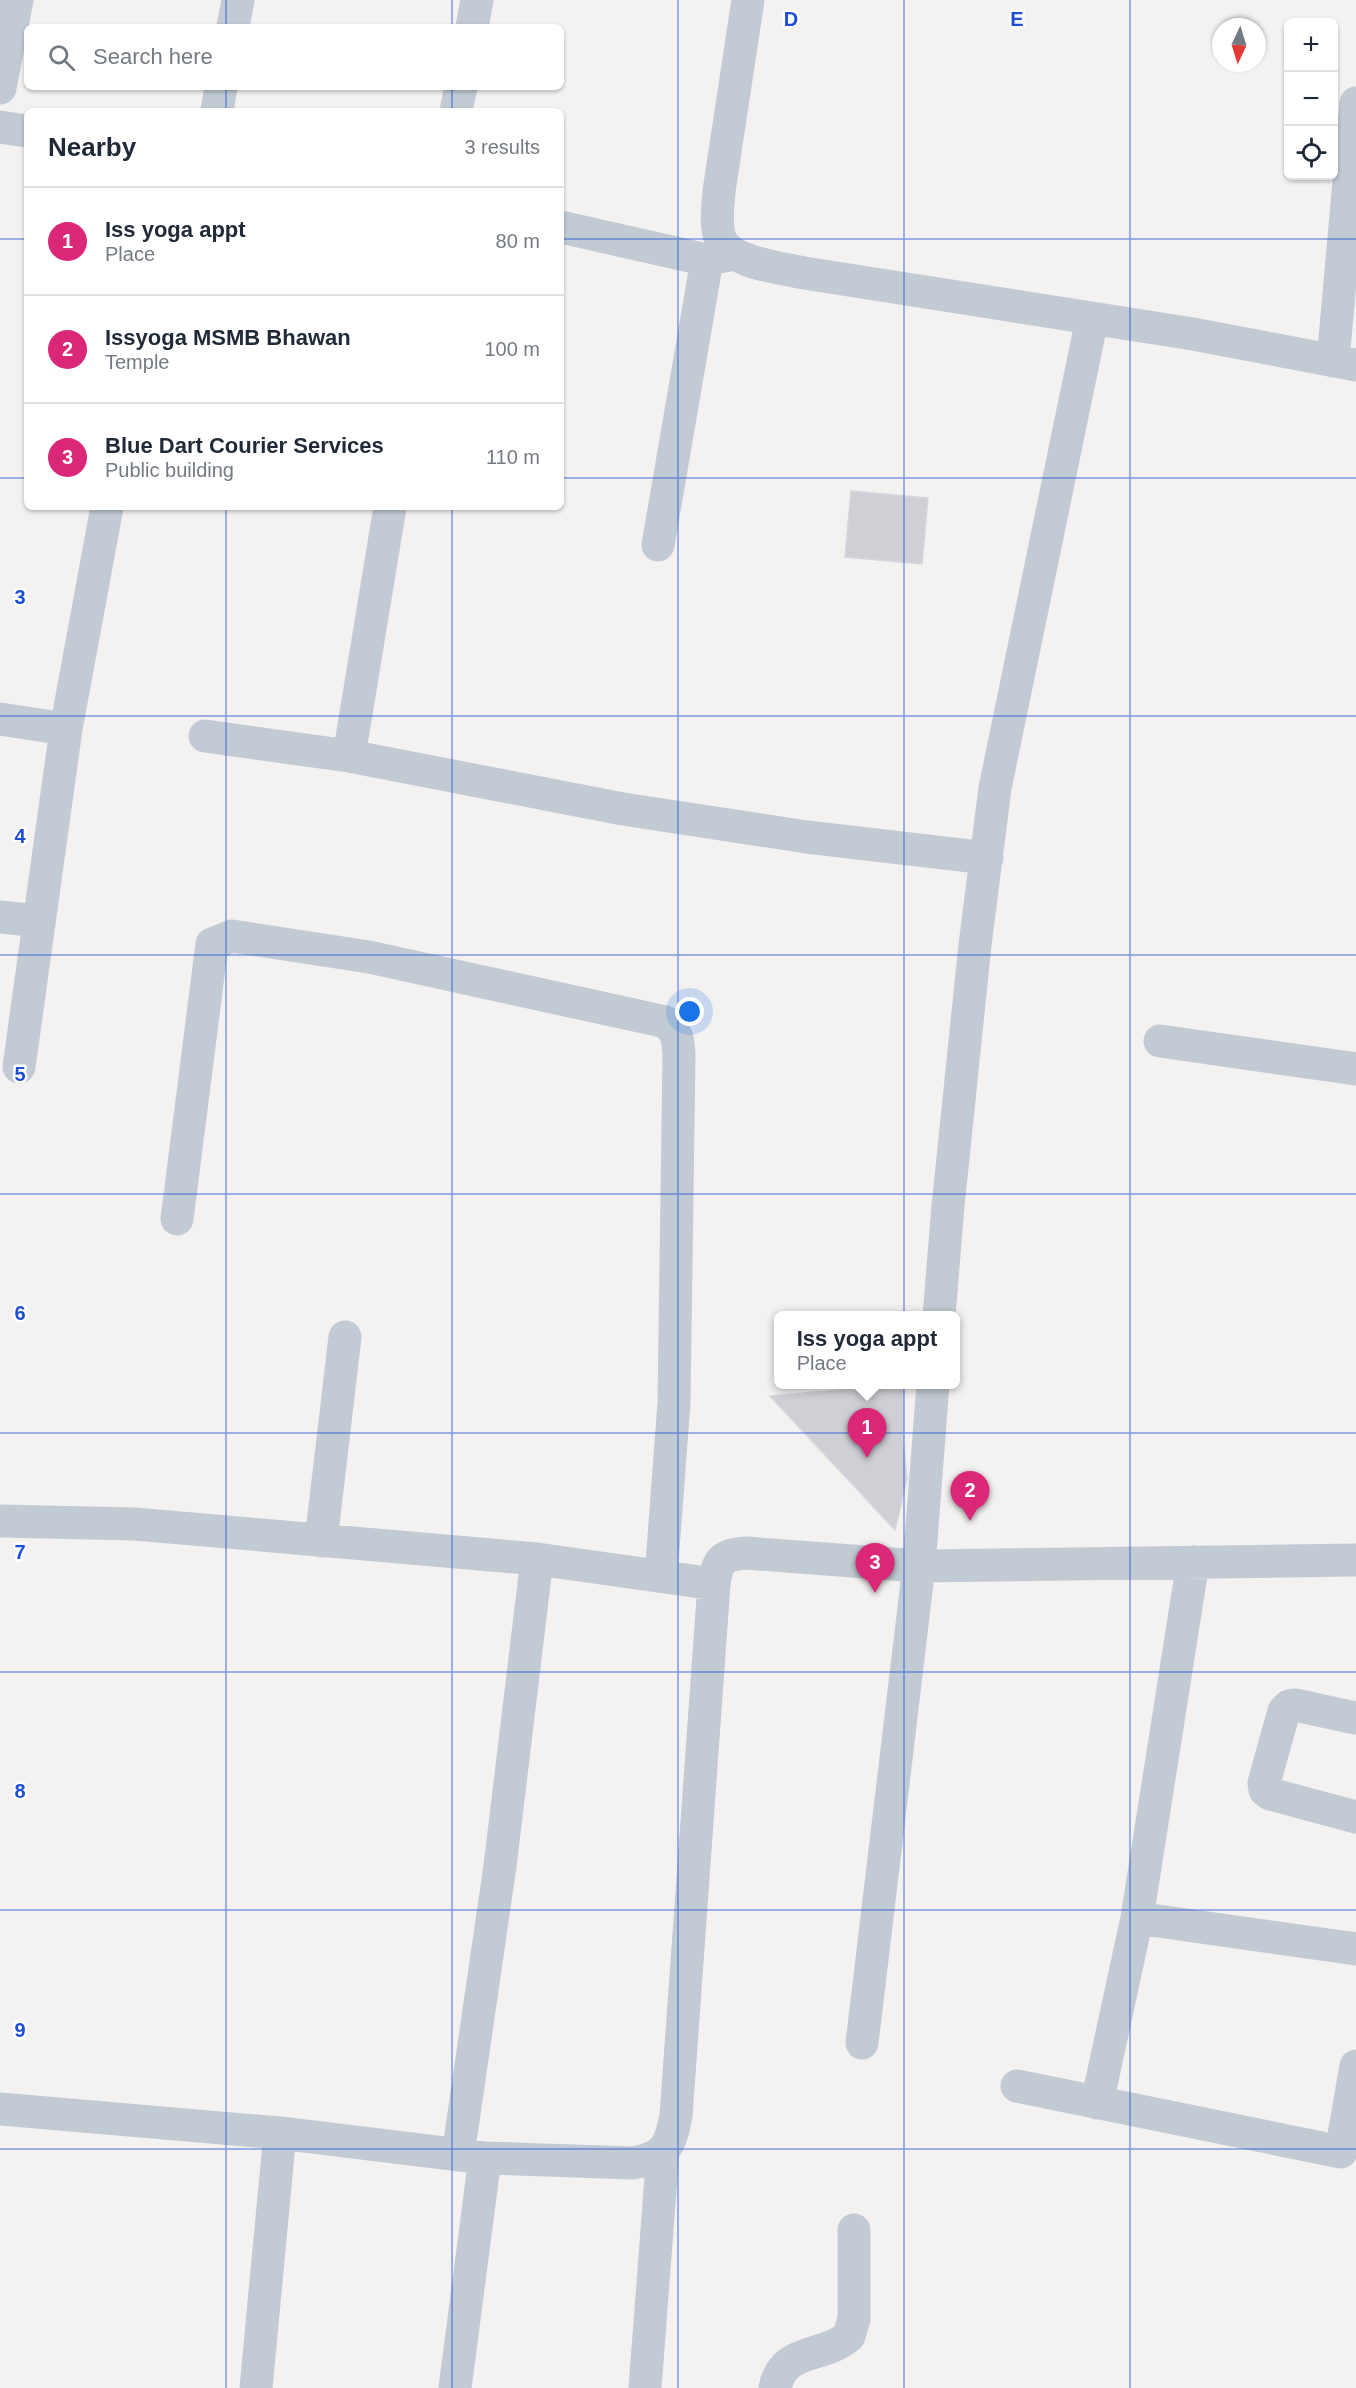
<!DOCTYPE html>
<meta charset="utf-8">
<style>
:root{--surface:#fff;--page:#f6f6f7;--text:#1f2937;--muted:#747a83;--line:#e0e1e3;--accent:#db2777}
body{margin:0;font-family:Arial,sans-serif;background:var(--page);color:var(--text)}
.controls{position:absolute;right:18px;top:18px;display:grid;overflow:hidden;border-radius:9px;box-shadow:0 2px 4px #0004}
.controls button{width:54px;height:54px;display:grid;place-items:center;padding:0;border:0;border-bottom:2px solid var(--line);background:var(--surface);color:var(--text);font:30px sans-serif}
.compass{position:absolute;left:1212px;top:18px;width:54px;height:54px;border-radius:50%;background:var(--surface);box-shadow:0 2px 4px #0004;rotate:184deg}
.you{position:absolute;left:690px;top:1012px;width:21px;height:21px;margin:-15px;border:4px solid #fff;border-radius:50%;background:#1a73e8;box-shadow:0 0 0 9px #1a73e833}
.badge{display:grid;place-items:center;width:39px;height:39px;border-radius:50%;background:var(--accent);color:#fff;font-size:20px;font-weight:700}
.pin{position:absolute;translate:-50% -50px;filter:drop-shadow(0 2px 3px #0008)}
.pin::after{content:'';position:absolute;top:32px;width:21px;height:18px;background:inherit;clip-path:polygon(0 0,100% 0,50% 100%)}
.popup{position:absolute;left:774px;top:1311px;width:186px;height:78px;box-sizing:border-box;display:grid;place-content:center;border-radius:9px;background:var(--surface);filter:drop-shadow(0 2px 4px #0005);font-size:20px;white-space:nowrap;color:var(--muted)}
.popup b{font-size:22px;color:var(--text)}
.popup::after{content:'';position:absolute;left:50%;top:100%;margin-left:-12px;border:12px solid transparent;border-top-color:var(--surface)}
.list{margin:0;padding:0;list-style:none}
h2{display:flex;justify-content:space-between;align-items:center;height:78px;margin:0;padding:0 24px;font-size:26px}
h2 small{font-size:20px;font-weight:400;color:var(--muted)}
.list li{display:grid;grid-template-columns:39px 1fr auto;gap:18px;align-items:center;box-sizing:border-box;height:108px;padding:0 24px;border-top:2px solid var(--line)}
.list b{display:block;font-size:22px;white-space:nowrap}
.list p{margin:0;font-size:20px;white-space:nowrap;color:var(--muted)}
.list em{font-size:20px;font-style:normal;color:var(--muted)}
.icon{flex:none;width:33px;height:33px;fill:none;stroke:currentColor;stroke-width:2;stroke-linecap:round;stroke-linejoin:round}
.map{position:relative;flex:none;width:1356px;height:2388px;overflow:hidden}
.search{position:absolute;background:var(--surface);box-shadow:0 2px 4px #0004;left:24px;top:24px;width:540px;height:66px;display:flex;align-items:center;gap:15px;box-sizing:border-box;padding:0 21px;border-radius:9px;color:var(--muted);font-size:22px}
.panel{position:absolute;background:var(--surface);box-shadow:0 2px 4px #0004;left:24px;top:108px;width:540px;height:402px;border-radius:9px}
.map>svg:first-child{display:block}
.building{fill:#ced0d6;stroke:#d5d7dc;stroke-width:1.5}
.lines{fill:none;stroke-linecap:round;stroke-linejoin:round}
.minor{stroke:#c2cbd3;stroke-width:33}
.grid{fill:none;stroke:#1d4ed8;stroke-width:1.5;stroke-opacity:0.55}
.grid-label{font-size:20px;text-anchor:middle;font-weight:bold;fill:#1d4ed8;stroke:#fff;stroke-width:5;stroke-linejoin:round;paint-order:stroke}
</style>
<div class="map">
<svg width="1356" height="2388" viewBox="0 0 1356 2388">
<rect width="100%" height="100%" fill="#f4f1f1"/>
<!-- building -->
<path class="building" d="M851 491 928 498 922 564 845 557Z
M903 1384V1438L907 1479 895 1530 770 1396Z"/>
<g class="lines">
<!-- minor -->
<path class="minor" d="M748 0 719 191C718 206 715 223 720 238 729 263 781 268 804 273L1193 334 1356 365
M233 27 238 0
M472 27 477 0
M0 88 17 0
M217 111 221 87
M456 111 461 87
M0 127 27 131
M561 227 707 260 729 255
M1333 361 1356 103
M658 545 707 260
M0 719 66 729
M205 736 349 756 623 809 807 837 987 858
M349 756 390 507
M0 917 39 921
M1160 1041 1356 1069
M19 1067 66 729 107 507
M177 1219 212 944 232 936 369 957 666 1022C677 1032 678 1039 679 1054L674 1403 661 1576
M939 1316 948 1206 975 945 995 788 1092 319
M0 1521 135 1524 537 1559 714 1584
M321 1541 345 1337
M1356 1718 1295 1705 1289 1706 1284 1711 1264 1783 1265 1790 1270 1794 1356 1817
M1137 1918 1356 1949
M862 2043 919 1566 933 1384
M1017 2086 1341 2152 1356 2066
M1097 2103 1137 1918 1193 1562
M0 2109 280 2133 485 2158 633 2163C665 2157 670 2147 676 2116L714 1584C718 1560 721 1555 746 1553L919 1566 1356 1560
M458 2155 500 1866 537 1559
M256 2388 280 2133
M455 2388 485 2158
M645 2388 663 2151
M775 2388C783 2347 823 2359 849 2336L854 2319V2230"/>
</g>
<!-- grid -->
<path class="grid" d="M226 0V27M452 0V27M678 0V2388M904 0V2388M1130 0V2388M226 87V111M452 87V111M0 239H27M561 239H1356M0 478H27M561 478H1356M226 507V2388M452 507V2388M0 716H1356M0 955H1356M0 1194H1356M0 1433H1356M0 1672H1356M0 1910H1356M0 2149H1356"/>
<g class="grid-label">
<text x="791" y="26">D</text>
<text x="1017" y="26">E</text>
<text x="20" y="604">3</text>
<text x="20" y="843">4</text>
<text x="20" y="1081">5</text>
<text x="20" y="1320">6</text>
<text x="20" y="1559">7</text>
<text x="20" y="1798">8</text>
<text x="20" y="2037">9</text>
</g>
</svg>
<div class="controls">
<button>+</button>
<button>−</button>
<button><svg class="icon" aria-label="locate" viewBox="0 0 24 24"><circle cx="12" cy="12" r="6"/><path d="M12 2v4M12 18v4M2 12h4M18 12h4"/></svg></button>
</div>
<svg class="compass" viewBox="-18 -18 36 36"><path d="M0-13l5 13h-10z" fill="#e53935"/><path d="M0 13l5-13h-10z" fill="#747a83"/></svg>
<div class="you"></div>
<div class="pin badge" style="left:867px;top:1458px">1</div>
<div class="popup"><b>Iss yoga appt</b>Place</div>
<div class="pin badge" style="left:970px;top:1521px">2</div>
<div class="pin badge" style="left:875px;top:1593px">3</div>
<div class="search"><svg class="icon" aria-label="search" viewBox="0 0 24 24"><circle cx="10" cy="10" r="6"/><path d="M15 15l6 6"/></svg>Search here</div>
<section class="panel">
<h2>Nearby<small>3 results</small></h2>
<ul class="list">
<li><span class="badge">1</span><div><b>Iss yoga appt</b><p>Place</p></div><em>80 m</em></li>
<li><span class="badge">2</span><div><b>Issyoga MSMB Bhawan</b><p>Temple</p></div><em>100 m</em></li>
<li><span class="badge">3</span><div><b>Blue Dart Courier Services</b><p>Public building</p></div><em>110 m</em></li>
</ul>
</section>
</div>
